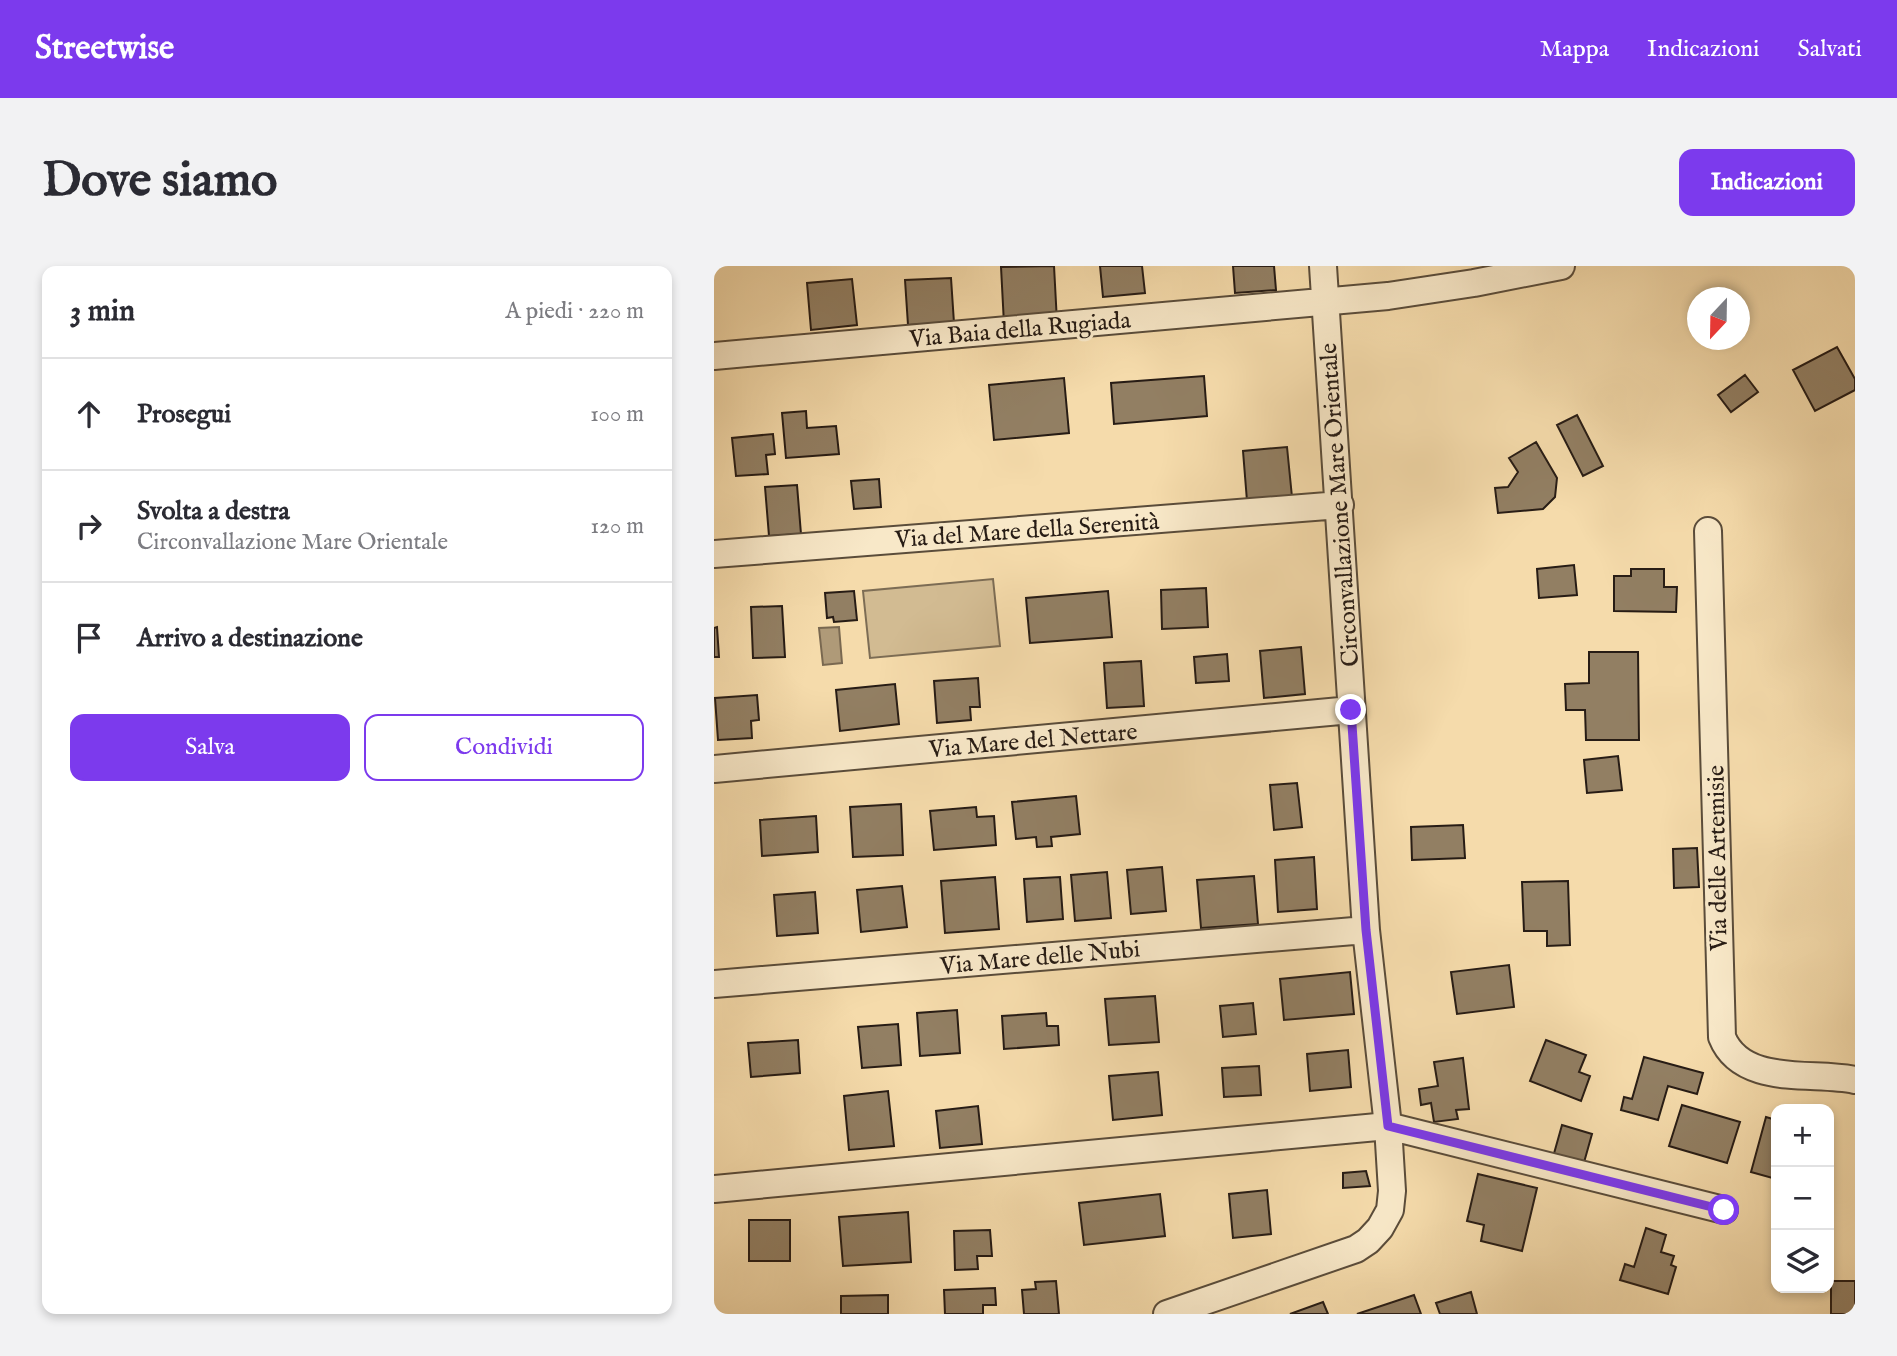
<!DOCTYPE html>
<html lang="it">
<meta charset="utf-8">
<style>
:root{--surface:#fff;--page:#f2f2f3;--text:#2b2b33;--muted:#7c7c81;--line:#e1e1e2;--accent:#7c3aed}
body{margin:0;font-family:"IM FELL English",serif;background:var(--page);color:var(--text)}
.controls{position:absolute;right:21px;bottom:21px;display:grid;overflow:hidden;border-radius:14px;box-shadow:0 4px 10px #0003}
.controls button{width:63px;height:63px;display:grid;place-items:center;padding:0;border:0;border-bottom:2px solid var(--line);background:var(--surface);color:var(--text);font:35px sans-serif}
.compass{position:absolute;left:973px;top:21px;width:63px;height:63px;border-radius:50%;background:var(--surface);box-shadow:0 4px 10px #0003;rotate:202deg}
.stop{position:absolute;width:21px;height:21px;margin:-16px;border:5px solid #7c3aed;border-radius:50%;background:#fff}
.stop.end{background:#7c3aed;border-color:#fff;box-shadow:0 2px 7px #0008}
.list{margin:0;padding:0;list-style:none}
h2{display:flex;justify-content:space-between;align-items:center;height:91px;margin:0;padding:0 28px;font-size:30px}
h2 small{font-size:23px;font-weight:400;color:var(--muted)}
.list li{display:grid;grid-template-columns:46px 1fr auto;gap:21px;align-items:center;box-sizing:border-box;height:112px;padding:0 28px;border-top:2px solid var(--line)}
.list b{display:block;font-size:26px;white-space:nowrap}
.list p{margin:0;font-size:23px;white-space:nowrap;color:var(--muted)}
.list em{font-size:23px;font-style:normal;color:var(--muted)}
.actions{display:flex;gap:14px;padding:21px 28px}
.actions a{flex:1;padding:16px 0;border:2px solid var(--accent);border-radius:14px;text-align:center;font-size:24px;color:var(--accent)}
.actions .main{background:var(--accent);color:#fff}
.icon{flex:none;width:38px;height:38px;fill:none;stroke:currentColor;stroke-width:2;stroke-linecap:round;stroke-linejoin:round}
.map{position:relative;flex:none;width:1141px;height:1048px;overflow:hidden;border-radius:14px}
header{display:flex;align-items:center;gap:42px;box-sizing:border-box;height:98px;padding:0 35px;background:var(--accent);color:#fff}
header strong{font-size:33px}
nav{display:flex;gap:38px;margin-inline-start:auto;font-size:24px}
.intro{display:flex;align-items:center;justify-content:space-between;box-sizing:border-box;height:168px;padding:0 42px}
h1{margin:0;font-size:49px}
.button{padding:18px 32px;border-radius:14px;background:var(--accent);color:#fff;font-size:24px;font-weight:700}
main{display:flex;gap:42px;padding:0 42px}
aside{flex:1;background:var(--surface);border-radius:14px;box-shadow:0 4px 10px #0003}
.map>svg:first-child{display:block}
.green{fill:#d2bb92;stroke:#7c6c54;stroke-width:2}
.water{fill:#af9a78;stroke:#796850;stroke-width:2}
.building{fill:#927f63;stroke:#271c15;stroke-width:2}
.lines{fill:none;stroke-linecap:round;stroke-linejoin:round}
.street-casing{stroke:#5a4c3a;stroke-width:30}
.street{stroke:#f8e8c8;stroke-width:26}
.route{stroke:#7c3aed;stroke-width:9}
.labels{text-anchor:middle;stroke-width:6;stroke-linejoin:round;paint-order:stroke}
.street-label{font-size:24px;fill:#271c15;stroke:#f8e8c8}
</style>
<header>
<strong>Streetwise</strong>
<nav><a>Mappa</a><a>Indicazioni</a><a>Salvati</a></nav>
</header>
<div class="intro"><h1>Dove siamo</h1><a class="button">Indicazioni</a></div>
<main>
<aside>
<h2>3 min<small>A piedi · 220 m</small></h2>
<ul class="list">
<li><svg class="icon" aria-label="ahead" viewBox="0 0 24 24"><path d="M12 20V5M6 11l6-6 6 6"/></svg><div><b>Prosegui</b></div><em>100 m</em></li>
<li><svg class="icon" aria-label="right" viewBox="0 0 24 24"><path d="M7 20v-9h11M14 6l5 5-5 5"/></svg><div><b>Svolta a destra</b><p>Circonvallazione Mare Orientale</p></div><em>120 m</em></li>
<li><svg class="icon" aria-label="arrive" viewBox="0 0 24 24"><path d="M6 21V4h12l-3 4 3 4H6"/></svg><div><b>Arrivo a destinazione</b></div></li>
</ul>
<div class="actions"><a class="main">Salva</a><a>Condividi</a></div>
</aside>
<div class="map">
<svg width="1141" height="1048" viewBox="0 0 1141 1048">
<rect width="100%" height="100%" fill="#f5dbab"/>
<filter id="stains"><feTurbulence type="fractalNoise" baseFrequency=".00286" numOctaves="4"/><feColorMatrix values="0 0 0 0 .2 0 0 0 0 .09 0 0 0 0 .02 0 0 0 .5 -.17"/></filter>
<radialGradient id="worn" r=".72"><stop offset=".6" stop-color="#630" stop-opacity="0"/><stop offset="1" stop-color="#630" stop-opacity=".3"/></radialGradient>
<!-- green -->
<path class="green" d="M279 313 286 380 156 392 149 325Z"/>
<!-- water -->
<path class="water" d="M125 361 128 397 109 399 105 362Z"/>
<!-- building -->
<path class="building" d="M340 0 343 56 290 58 287 1Z
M386 0H428L431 27 389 31Z
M519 0H560L562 24 521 27Z
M237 12 240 57 194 59 191 14Z
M138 13 143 59 97 64 93 17Z
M1123 81 1141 113V124L1101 145 1079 104Z
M1031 109 1044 126 1017 146 1004 129Z
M490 110 493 150 400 158 397 117Z
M350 112 355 167 280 174 275 119Z
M92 145 93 162 122 160 125 188 72 192 68 147Z
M863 149 889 200 869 210 843 159Z
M59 168 61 188 52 189 54 208 22 210 18 172Z
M822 176 843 212 841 231 829 243 784 247 781 222 794 221 804 206 795 192Z
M573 181 578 231 533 235 529 185Z
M165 213 167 241 140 243 137 215Z
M83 219 87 268 55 270 51 221Z
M860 299 863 329 825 332 823 303Z
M917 303H950V321H963L962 346 900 345V310H917Z
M492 322 494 361 448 363 447 324Z
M140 325 143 354 120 356 119 351 113 352 111 327Z
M394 325 398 371 316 377 312 332Z
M68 340 71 391 39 392 37 341Z
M3 361 5 391H0V362Z
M587 381 591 428 550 432 546 385Z
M875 386H924L925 474H872L871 444H852L851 418 875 417Z
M513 388 515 415 482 417 480 391Z
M427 395 430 440 393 442 390 397Z
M264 412 266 441H256L257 454 223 457 220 415Z
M181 418 185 458 126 465 122 424Z
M43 429 45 454 37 455 38 472 4 474 1 432Z
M904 490 908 524 873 527 870 494Z
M583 517 588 561 560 564 556 519Z
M362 530 366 568 337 571 338 580 323 581 322 571 302 573 298 536Z
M187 538 189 589 139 591 136 541Z
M262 541 263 551 280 550 282 579 220 584 216 545Z
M102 550 104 586 48 590 46 554Z
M749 559 751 592 698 594 697 561Z
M983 582 985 621 960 622 959 583Z
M600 591 603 643 564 646 561 594Z
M448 601 452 645 417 648 413 604Z
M393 606 397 652 361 655 357 609Z
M540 610 544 658 487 662 483 614Z
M281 611 285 663 231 667 227 615Z
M346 611 349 653 313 656 310 613Z
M854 615 856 679 833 680V665H810L808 616Z
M188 620 193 661 147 666 143 624Z
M101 626 104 667 63 670 60 629Z
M795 699 800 741 743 748 737 706Z
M636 706 640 748 570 754 566 713Z
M441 730 445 776 395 779 391 733Z
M539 737 542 768 509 771 506 740Z
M243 744 246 787 206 790 203 747Z
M332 747 333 760H344L345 779 290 783 288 750Z
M184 758 187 799 148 802 144 761Z
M84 774 86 807 37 811 34 777Z
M832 774 872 789 865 806 876 810 867 835 816 815Z
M634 784 637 821 596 825 593 788Z
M930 791 989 807 983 828 954 820 944 854 907 844 910 831 918 833Z
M749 792 755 843 742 844 744 853 720 856 717 837 707 839 705 823 724 820 720 796Z
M545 800 547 829 510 831 508 802Z
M444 806 448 849 399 854 395 810Z
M174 825 180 880 135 884 130 830Z
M968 839 1026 856 1013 897 955 880Z
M264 840 268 878 226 882 222 845Z
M1052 851 1062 854V913L1037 906Z
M848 859 878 868 869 900 839 891Z
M652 905 656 920 629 922V907Z
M764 908 823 922 808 985 767 975 770 959 753 955Z
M553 924 557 968 519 972 515 928Z
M446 928 451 970 370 979 365 937Z
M194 946 197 996 129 1000 125 951Z
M35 954H76V995H35Z
M932 962 952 969 947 986 960 990 957 999 962 1001 954 1028 906 1014 911 998 920 1001Z
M276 964 278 990H263L264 1003 241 1004 240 965Z
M342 1015 345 1048H310L308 1024 322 1023 321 1016Z
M1117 1015H1141V1048H1117Z
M281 1022 282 1039H269V1048H231L230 1024Z
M757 1026 763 1048H726L722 1037Z
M174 1029V1048H127V1030Z
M700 1029 707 1048H643Z
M609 1036 614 1048H576Z"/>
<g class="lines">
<defs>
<path id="street" d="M0 90 674 30 760 17 847 0
M994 265 1008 771C1028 821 1100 805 1141 814
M0 288 626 239
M0 503 637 444
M0 718 652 664
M0 923 674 860 1010 944
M453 1048 642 983 654 975 666 962 676 944 678 925 674 860 652 664 609 0"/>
</defs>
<!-- street casing -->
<use href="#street" class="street-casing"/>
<!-- street -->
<use href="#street" class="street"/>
</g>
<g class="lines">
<!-- route -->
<path class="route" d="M637 444 652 664 674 860 1010 944"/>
</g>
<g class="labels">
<!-- street labels -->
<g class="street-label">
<text transform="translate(306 63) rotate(-5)" y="8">Via Baia della Rugiada</text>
<text transform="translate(625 239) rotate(-94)" y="8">Circonvallazione Mare Orientale</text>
<text transform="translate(313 264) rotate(-4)" y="8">Via del Mare della Serenità</text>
<text transform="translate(319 474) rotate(-5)" y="8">Via Mare del Nettare</text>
<text transform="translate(1003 592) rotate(-91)" y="8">Via delle Artemisie</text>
<text transform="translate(326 691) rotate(-5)" y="8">Via Mare delle Nubi</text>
</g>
</g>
<rect width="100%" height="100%" filter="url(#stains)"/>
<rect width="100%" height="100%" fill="url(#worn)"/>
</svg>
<div class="controls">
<button>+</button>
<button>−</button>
<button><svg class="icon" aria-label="layers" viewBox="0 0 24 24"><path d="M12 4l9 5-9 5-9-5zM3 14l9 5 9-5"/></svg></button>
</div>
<svg class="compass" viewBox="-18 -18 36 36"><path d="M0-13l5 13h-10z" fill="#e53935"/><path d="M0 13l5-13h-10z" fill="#7c7c81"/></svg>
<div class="stop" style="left:1010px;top:944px"></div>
<div class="stop end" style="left:637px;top:444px"></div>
</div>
</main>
